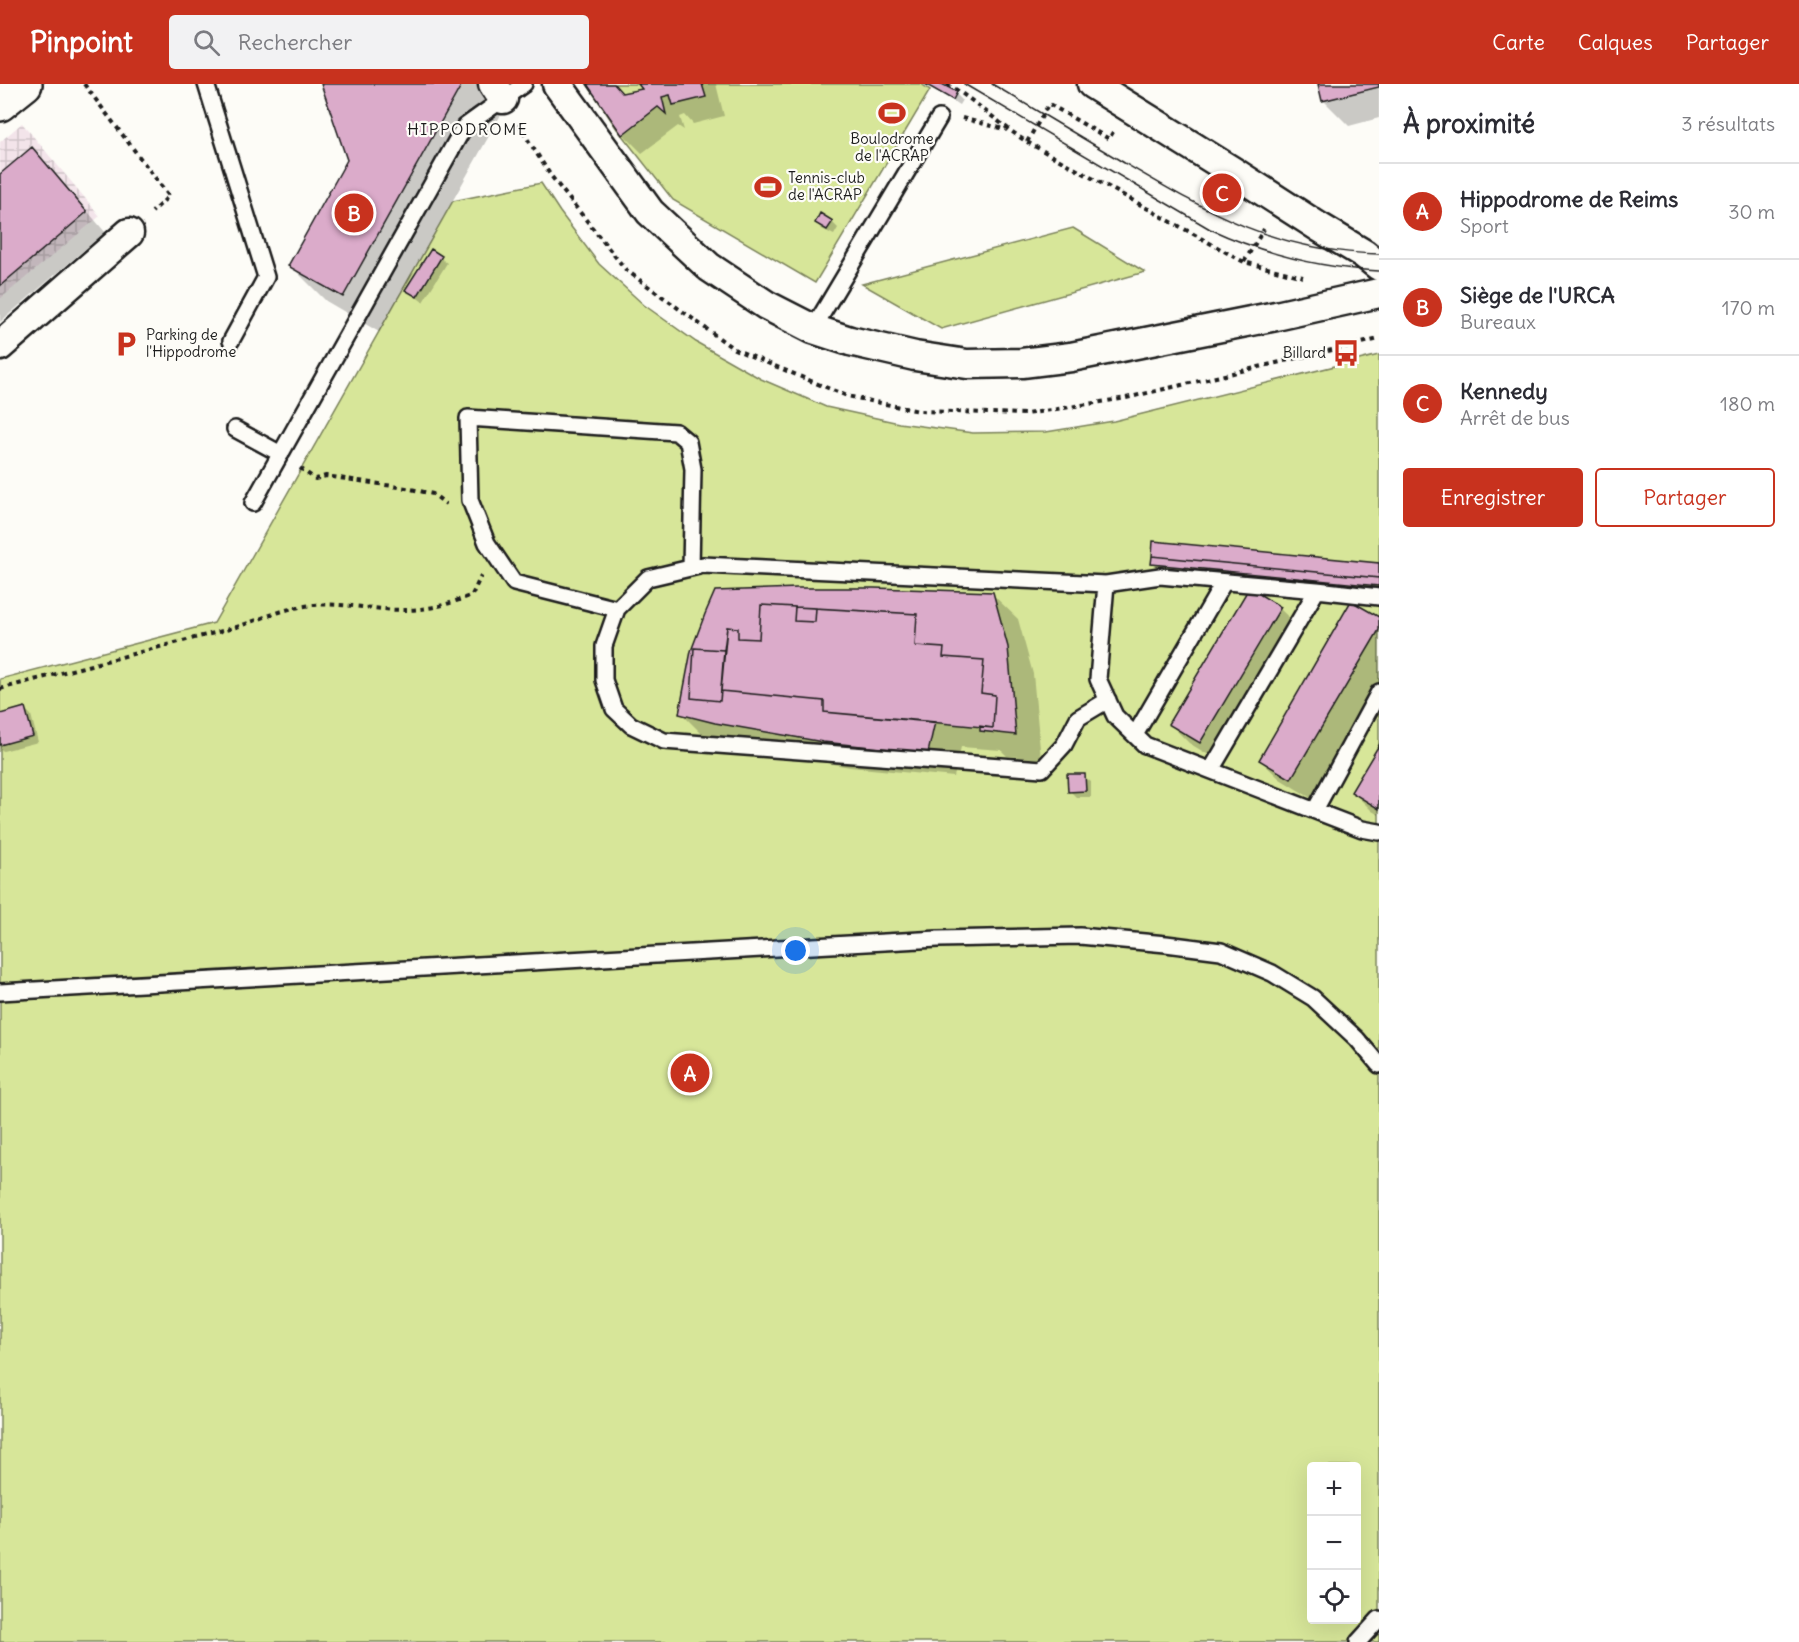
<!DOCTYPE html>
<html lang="fr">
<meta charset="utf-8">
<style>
:root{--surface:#fff;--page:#f2f2f3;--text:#2b2b33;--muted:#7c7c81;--line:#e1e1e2;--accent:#c8321e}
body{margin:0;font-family:Delius,sans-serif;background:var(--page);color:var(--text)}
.controls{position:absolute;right:18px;bottom:18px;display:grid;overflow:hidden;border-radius:6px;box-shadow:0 6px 24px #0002}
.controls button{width:54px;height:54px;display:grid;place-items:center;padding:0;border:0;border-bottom:2px solid var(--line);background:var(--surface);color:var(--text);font:30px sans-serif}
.you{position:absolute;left:796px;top:867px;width:21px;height:21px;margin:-15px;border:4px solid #fff;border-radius:50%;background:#1a73e8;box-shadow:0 0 0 9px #1a73e833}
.badge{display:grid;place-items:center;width:39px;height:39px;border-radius:50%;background:var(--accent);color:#fff;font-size:20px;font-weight:700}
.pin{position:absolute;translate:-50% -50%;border:3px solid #fff;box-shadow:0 2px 6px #0006}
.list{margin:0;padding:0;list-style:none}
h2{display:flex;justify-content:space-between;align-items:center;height:78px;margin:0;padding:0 24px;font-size:26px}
h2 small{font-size:20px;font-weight:400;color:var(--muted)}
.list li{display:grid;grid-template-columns:39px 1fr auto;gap:18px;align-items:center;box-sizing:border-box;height:96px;padding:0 24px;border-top:2px solid var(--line)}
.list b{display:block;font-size:22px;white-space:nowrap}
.list p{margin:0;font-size:20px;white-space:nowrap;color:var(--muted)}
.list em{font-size:20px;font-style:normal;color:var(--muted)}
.actions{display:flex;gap:12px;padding:18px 24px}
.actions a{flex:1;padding:14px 0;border:2px solid var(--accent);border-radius:6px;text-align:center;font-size:21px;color:var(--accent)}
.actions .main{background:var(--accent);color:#fff}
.icon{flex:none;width:33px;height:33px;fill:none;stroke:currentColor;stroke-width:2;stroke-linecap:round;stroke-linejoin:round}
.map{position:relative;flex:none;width:1379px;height:1558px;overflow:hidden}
header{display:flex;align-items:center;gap:36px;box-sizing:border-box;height:84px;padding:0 30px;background:var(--accent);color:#fff}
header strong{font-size:28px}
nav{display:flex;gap:33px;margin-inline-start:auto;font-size:21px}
.search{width:420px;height:54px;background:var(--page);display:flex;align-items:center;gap:15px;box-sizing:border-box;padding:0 21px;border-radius:6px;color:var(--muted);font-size:22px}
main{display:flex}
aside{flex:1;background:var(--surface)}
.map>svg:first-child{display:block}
.industrial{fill:url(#industrial-grid)}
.green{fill:#d7e699;stroke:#7a815a;stroke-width:1.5;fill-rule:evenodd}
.shadow{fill:#0003}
.building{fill:#dbabca;stroke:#1c1c1c;stroke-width:1.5}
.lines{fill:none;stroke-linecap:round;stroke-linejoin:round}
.lane-casing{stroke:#1c1c1c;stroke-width:20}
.street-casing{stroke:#1c1c1c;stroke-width:33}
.secondary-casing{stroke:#1c1c1c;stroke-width:38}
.path{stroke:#1c1c1c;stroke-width:4;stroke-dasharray:4.5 4.5;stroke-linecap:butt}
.lane{stroke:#fdfcf7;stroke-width:15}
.street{stroke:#fdfcf7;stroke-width:28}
.secondary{stroke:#fdfcf7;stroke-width:33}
.tram{stroke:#1c1c1c;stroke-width:1.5}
.labels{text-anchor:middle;stroke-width:4.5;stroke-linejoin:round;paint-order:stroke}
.poi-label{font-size:15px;fill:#1c1c1c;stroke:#fdfcf7;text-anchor:start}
.neighbourhood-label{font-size:16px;letter-spacing:1.5px;fill:#1c1c1c;stroke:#fdfcf7}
</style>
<header>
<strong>Pinpoint</strong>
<div class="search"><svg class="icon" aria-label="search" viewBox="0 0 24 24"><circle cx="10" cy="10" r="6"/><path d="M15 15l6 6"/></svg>Rechercher</div>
<nav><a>Carte</a><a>Calques</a><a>Partager</a></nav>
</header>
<main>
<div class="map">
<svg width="1379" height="1558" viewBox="0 0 1379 1558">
<defs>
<pattern id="industrial-grid" width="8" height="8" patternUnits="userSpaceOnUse" patternTransform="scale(1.5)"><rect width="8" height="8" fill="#f3e4ea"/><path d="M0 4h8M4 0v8" fill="none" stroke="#d0c3c8"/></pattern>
</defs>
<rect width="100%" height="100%" fill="#fdfcf7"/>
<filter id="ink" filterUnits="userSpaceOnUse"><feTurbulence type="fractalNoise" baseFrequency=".0167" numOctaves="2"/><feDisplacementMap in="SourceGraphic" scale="12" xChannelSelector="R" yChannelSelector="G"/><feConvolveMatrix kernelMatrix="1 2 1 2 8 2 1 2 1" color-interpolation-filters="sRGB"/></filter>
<g filter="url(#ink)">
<!-- industrial -->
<path class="industrial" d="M22 39 100 132 0 215V58Z"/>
<!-- green -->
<path class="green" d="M587 0H921L930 6 815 199 673 116 617 45Z
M541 99 560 128 599 180 644 221 696 258 761 295 826 323 899 339 973 349 1046 348 1114 337 1379 271V1558H0V595L214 539 453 117ZM1312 1382H1356V1536H1312Z
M1073 144 1145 188 941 245 862 200Z"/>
<!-- shadow -->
<path class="shadow" d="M322 0H485L503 27 379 248 326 217 290 181 349 76Z
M589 0H613L623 10 644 6 641 0H716L724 32 693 40 685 31 680 33 684 46 678 42 642 69 623 50Z
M926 0H939L956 10 962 16 959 21Z
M1320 0H1379V34L1349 42 1324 17Z
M32 65 51 84 105 148 0 238V92Z
M832 138 838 144 834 151 822 145 816 139Z
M431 167 447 179 423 218 407 206Z
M1152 479 1379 480V513L1165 492Z
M1249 506 1280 525 1300 544 1220 678 1189 659 1170 640Z
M716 509 992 510 1018 535 1033 590 1041 675 1007 672 1001 666 961 663 954 693 850 683 741 664 707 655 681 629Z
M1379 535V598L1311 714 1280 695 1260 676Z
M25 625 31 631 38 658 3 667 0 664V632Z
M1379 663V731L1372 727 1353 708Z
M1084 692 1091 698V713H1076L1070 707Z"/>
<!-- building -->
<path class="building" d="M321 0H462L343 213 288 182 347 76Z
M587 0H614L622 9 642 5 638 0H702L706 13 673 21 670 11 662 13 666 30 658 23 622 51Z
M925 0H942L957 8 953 16Z
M1318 0H1379V3L1322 17Z
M32 63 87 128 0 202V90Z
M820 129 833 137 827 146 815 139Z
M431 165 442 172 417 213 405 206Z
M1153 457 1379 479V494L1152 472Z
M1152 472 1379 494V502L1151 480Z
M797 504H874L993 508 1008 563 1016 651 980 647V642L993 644 995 611 981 609 984 576 943 573 944 564 915 562 917 530 761 521 759 555 738 554V544L727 543 724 566 694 564 691 614 720 617 721 607 824 617V628L935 638 928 669 823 658 715 639 679 630 691 567 705 530 715 507Z
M1249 504 1281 523 1200 659 1168 640Z
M1351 517 1379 533V546L1291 695 1259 676Z
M761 521 795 523 794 537 815 538 816 524 917 530 915 562 944 564 943 573 984 576 981 609 995 611 993 644 824 628V617L721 607 727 543 738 544V554L759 555Z
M795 523 816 524 815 538 794 537Z
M694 564 724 566 720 617 691 614Z
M25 623 33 652 0 661V630Z
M1379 661V725L1351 708Z
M1067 690H1085L1086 707 1068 708Z"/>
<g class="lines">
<defs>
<path id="lane" d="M206 0 266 193 231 257
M813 245 939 34
M235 345 281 370
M253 419 464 43 524 0
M1106 500 1160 492 1317 506 1379 513
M617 525 514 499 487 459 470 416 468 334 676 348 688 358 693 385 691 484
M1108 616 1078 634 1064 661 1042 685 664 657 631 641 614 625 604 596V562L617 525 648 494 703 481 1106 500 1098 595 1115 632 1145 661 1362 745 1379 748
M1135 651 1224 498
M1211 686 1317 506
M1315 726 1379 608
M0 908 938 855 1080 852 1166 860 1221 867 1272 889 1313 914 1357 955 1379 981
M1358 1558 1379 1535"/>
<path id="street" d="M493 0 503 15
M557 0 650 128 709 183 766 221 813 245 850 257 915 272 967 280 1022 279 1071 273 1276 232 1379 209
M1092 0 1232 87 1319 143 1364 170 1379 182
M0 262 129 149"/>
<path id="secondary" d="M0 20 25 0"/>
</defs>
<!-- lane casing -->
<use href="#lane" class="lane-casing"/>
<!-- street casing -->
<use href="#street" class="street-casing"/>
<!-- secondary casing -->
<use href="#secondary" class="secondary-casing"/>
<!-- path -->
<path class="path" d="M84 0 169 112 152 128
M947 0C976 17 999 40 1027 58L1244 178 1303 193
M962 34 1007 46
M518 40 551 92 626 186 734 265 847 312 919 327 1026 330 1126 314 1379 255
M1027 58 1049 20 1109 55 1113 48
M1244 178 1264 145
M300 384 315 395 326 392 406 404 433 410 446 420
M0 605C75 585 151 565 226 546 253 539 277 526 305 522 346 516 387 531 428 524 443 522 457 517 472 511L481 492"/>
<!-- lane -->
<use href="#lane" class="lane"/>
<!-- street -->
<use href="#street" class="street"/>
<!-- secondary -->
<use href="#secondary" class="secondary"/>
<!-- tram -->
<path class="tram" d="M964 0 1210 145C1264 170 1320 184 1379 187
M992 0C1035 26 1078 51 1121 77 1210 129 1273 167 1379 170"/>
</g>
</g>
<!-- icons -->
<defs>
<symbol id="stadium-bare" viewBox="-9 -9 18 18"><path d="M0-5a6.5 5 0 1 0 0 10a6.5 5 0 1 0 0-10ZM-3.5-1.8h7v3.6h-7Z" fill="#c8321e" stroke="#fdfcf7" stroke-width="2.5" paint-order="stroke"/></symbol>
<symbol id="parking-bare" viewBox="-9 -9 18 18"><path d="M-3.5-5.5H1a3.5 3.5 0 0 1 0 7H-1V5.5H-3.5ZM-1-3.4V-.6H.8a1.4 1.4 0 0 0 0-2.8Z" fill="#c8321e" stroke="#fdfcf7" stroke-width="2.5" paint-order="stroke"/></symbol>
<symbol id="bus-bare" viewBox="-9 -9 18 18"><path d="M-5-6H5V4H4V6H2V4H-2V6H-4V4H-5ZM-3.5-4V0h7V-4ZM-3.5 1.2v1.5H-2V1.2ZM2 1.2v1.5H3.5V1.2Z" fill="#c8321e" stroke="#fdfcf7" stroke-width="2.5" paint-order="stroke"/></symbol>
</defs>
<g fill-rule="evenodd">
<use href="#stadium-bare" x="873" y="10" width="38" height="38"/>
<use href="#stadium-bare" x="749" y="84" width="38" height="38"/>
<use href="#parking-bare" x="107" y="241" width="38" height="38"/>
<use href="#bus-bare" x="1327" y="250" width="38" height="38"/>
</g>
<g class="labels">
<!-- poi labels -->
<g class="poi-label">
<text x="892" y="60" text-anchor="middle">Boulodrome<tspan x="892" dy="17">de l'ACRAP</tspan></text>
<text x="788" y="99">Tennis-club<tspan x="788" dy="17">de l'ACRAP</tspan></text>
<text x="146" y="256">Parking de<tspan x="146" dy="17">l'Hippodrome</tspan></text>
<text x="1326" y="274" text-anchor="end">Billard</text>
</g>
<!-- neighbourhood labels -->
<g class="neighbourhood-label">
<text x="468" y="51">HIPPODROME</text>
</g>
</g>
</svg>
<div class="controls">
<button>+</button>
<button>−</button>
<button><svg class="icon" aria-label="locate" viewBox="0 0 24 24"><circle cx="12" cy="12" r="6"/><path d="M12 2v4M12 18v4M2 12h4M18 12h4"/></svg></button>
</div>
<div class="you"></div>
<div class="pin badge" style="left:690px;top:989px">A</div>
<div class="pin badge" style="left:354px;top:129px">B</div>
<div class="pin badge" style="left:1222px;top:109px">C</div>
</div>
<aside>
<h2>À proximité<small>3 résultats</small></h2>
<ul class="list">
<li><span class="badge">A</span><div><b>Hippodrome de Reims</b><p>Sport</p></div><em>30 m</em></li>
<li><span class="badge">B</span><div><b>Siège de l'URCA</b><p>Bureaux</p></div><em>170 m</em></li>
<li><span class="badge">C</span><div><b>Kennedy</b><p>Arrêt de bus</p></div><em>180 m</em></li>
</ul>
<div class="actions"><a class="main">Enregistrer</a><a>Partager</a></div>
</aside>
</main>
